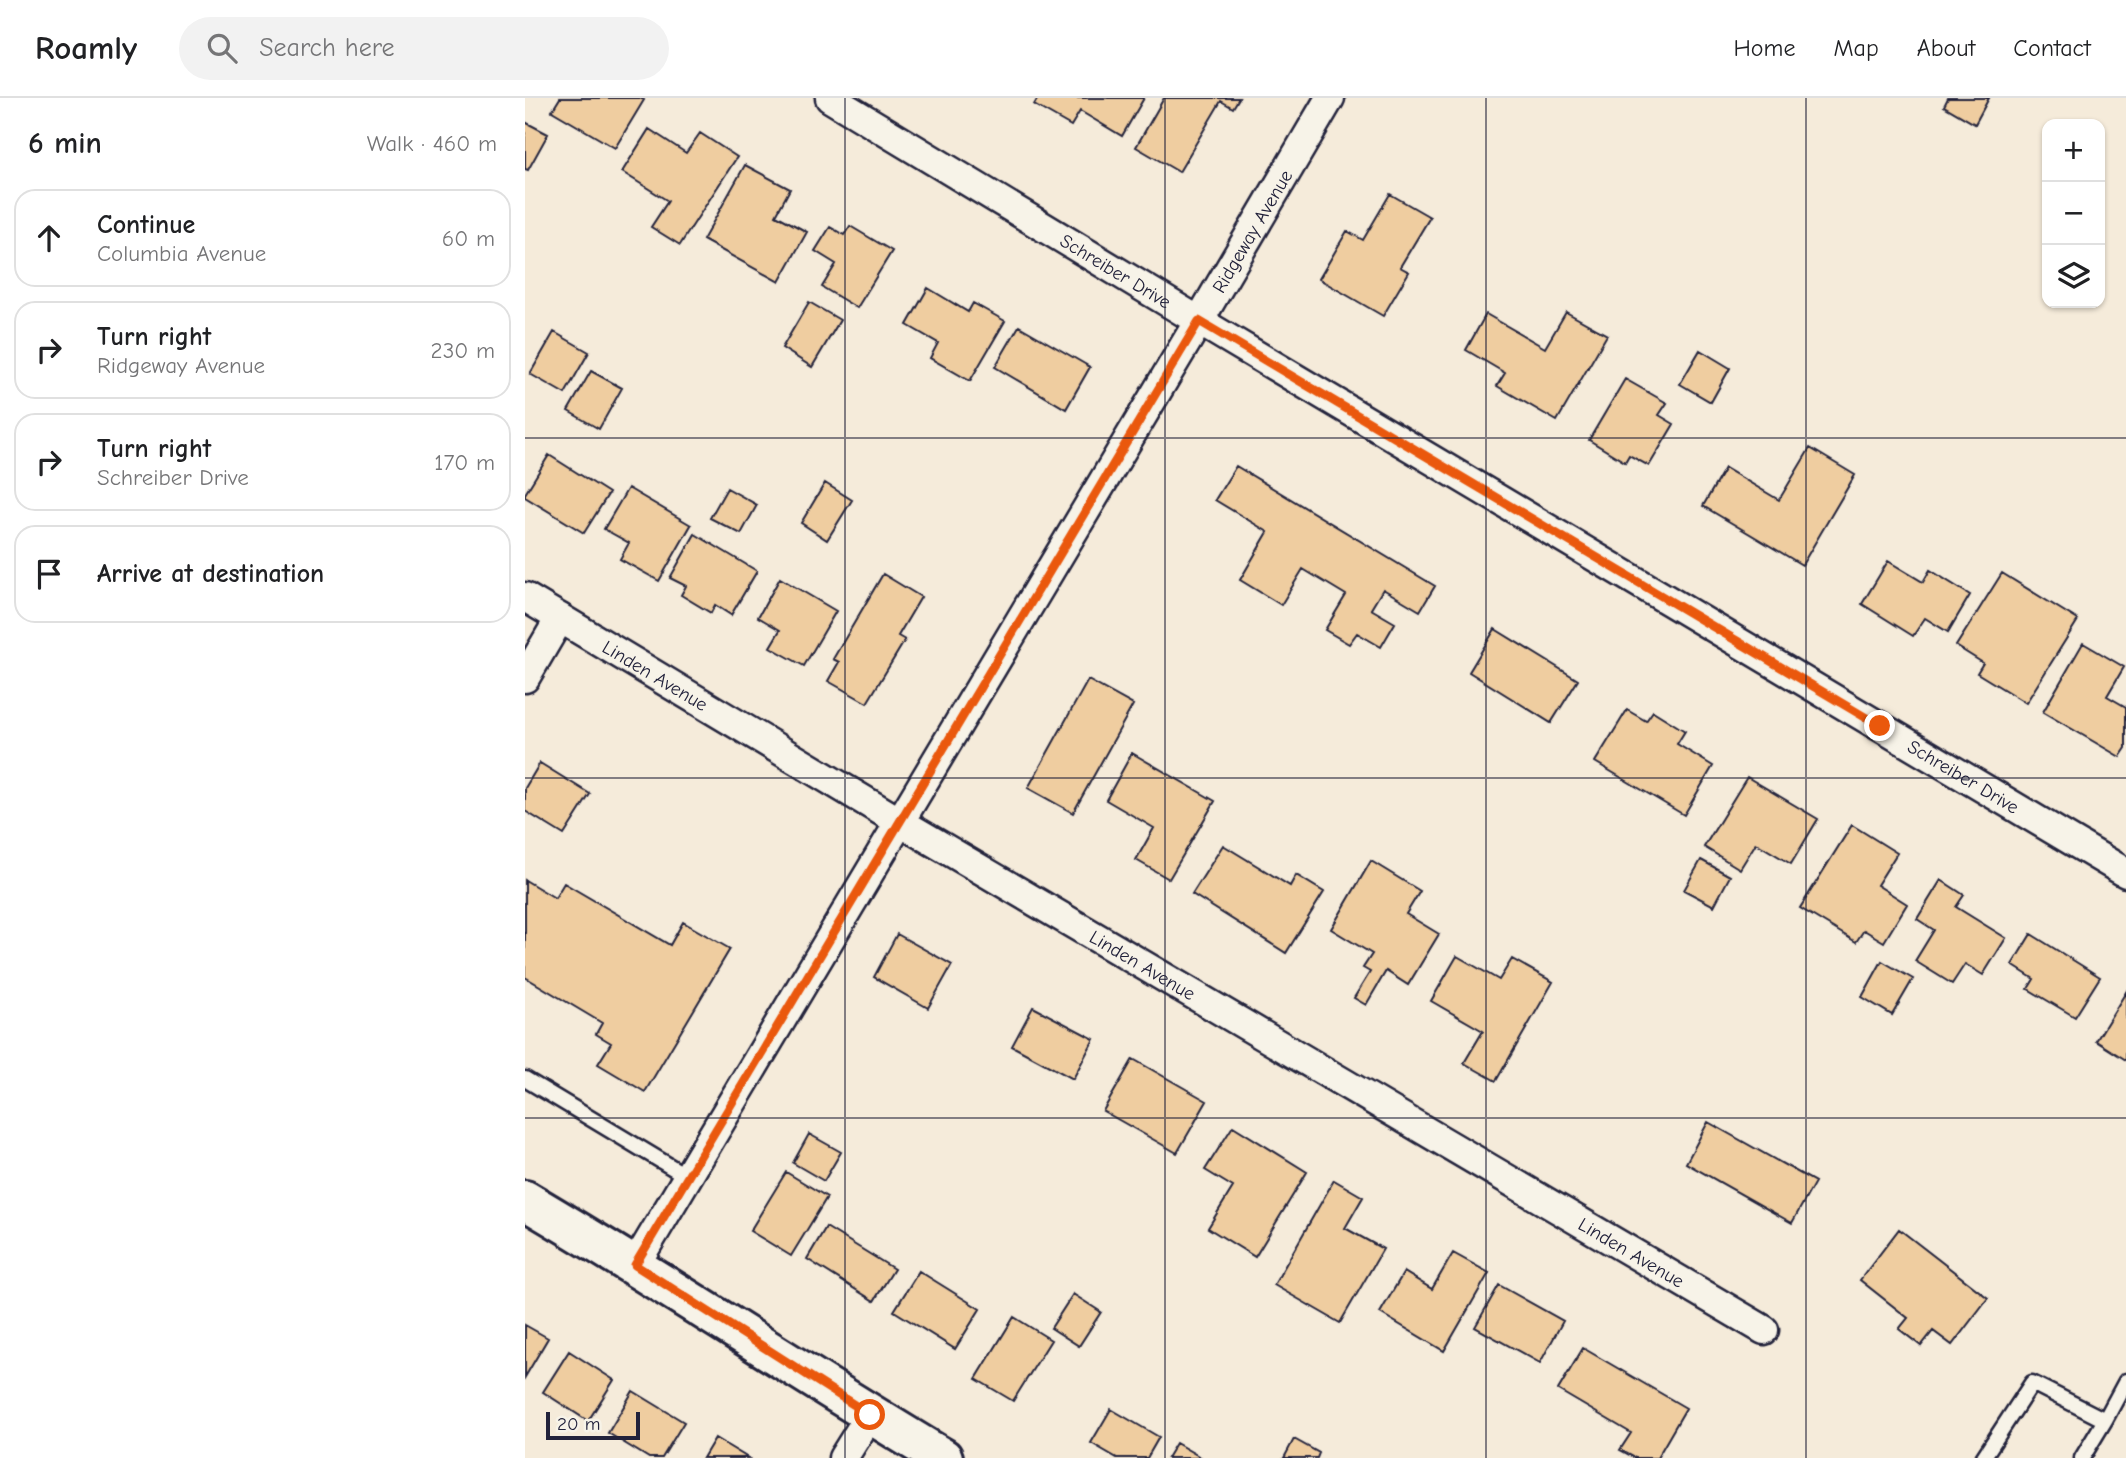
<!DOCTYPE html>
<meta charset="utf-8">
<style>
:root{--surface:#fff;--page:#f2f2f2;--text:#202124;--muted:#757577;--line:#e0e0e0}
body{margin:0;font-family:"Comic Neue",sans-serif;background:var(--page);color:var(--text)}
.controls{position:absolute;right:21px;top:21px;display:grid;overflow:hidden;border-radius:14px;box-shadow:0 2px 5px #0004}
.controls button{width:63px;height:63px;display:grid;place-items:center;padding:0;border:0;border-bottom:2px solid var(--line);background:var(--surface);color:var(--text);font:35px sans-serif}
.scale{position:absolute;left:21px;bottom:18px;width:94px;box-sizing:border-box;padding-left:7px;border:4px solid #22223b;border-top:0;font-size:19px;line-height:24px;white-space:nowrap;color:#22223b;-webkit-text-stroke:5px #f7f3e8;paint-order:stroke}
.stop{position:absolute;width:21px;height:21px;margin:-16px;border:5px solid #ea580c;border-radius:50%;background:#fff}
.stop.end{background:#ea580c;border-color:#fff;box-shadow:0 2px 7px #0008}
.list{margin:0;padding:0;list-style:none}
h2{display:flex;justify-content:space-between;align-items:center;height:91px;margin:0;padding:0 28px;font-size:30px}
h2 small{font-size:23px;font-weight:400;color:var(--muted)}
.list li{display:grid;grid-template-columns:46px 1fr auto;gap:21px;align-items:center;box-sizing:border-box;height:98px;margin:0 14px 14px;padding:0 14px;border:2px solid var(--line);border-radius:21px}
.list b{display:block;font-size:26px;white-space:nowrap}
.list p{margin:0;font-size:23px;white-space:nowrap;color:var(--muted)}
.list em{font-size:23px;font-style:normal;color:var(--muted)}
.icon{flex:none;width:38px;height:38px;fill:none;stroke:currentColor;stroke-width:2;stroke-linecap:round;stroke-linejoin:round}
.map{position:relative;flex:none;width:1601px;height:1360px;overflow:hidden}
header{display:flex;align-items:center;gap:42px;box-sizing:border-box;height:98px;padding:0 35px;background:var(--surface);border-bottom:2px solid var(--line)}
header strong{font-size:33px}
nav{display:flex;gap:38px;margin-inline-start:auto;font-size:24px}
.search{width:490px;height:63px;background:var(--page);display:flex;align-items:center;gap:18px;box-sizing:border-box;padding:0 24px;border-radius:38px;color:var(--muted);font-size:26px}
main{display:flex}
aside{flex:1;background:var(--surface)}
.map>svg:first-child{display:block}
.building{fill:#efcda0;stroke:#22223b;stroke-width:2}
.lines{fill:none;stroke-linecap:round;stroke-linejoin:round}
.lane-casing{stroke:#22223b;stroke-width:19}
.street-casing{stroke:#22223b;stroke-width:33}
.secondary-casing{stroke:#22223b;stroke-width:44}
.lane{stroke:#f7f3e8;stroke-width:14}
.street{stroke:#f7f3e8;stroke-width:28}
.secondary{stroke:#f7f3e8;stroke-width:38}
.route{stroke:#ea580c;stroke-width:9}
.grid{fill:none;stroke:#22223b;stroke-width:2;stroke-opacity:0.55}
.labels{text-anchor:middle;stroke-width:6;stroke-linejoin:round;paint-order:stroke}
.street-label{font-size:19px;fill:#22223b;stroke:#f7f3e8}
</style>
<header>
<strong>Roamly</strong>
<div class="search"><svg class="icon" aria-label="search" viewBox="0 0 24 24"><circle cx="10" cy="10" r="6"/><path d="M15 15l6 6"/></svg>Search here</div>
<nav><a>Home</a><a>Map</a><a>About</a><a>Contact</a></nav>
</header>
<main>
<aside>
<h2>6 min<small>Walk · 460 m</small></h2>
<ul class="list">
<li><svg class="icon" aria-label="ahead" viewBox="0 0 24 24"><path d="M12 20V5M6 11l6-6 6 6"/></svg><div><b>Continue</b><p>Columbia Avenue</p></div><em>60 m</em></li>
<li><svg class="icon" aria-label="right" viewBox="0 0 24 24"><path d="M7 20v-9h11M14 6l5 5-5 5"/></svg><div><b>Turn right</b><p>Ridgeway Avenue</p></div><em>230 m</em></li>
<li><svg class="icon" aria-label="right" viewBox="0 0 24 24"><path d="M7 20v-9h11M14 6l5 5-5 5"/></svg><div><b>Turn right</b><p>Schreiber Drive</p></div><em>170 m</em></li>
<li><svg class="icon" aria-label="arrive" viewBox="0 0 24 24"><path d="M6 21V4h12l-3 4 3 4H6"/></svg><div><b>Arrive at destination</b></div></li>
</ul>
</aside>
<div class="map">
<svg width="1601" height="1360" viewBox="0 0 1601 1360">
<rect width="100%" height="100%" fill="#f5ebda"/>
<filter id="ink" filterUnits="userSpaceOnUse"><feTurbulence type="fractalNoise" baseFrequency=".0143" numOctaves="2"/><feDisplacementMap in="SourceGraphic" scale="14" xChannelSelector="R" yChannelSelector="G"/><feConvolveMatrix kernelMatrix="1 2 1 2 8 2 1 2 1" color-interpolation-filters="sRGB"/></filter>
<g filter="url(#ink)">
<!-- building -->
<path class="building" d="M35 0H115L119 2 90 50 27 13Z
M513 0H619L597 38 555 13 546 28 509 7Z
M639 0H714L708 10 696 3 654 74 611 49Z
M1423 0H1464L1450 26 1419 8Z
M0 24 23 36 3 72 0 71Z
M124 31 161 55 175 35 212 59 155 147 126 129 143 103 97 74Z
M220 67 265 91 251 117 282 134 254 184 178 142Z
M865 96 905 119 875 169 884 174 858 218 794 181 822 133 838 142Z
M325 128 367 153 332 210 297 189 311 166 290 153 305 129 319 137Z
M403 190 443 214 448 205 480 223 445 283 405 260 413 245 382 227Z
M284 204 315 222 287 269 257 250Z
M1041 214 1082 237 1032 323 972 288 980 275 941 252 961 216 1020 250Z
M494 228 565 269 541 311 470 269Z
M29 234 64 254 40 296 5 276Z
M1175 252 1205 270 1186 304 1155 286Z
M66 273 97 290 74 331 43 313Z
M1100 281 1142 305 1134 317 1149 326 1124 368 1104 357 1100 364 1064 342Z
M1285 350 1330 377 1277 467 1178 408 1200 370 1254 402Z
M24 357 84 395 59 435 0 399V396Z
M711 368 910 488 895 513 858 491 846 511 870 525 856 549 832 535 824 546 800 532 821 497 778 471 756 507 715 482 743 434 690 402Z
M300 385 327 402 302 442 276 425Z
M103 390 166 427 134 483 95 461 104 445 79 431Z
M202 390 232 407 216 436 185 420Z
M170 436 232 473 206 517 190 507 186 515 156 497 161 488 145 480Z
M1363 463 1398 484 1405 472 1445 497 1423 534 1400 520 1388 538 1337 506Z
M1477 475 1553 522 1501 605 1452 575 1458 565 1431 548Z
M358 476 396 499 373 538 380 542 342 605 303 583 314 564 308 561Z
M255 480 311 513 279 568 245 549 255 532 233 519Z
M970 531 1053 582 1026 625 944 574Z
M1558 545 1599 569 1582 598 1601 609V650L1595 659 1518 614Z
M563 582 608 607 548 715 503 690Z
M1102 612 1121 623 1128 613 1160 633 1152 646 1188 668 1159 717 1070 664Z
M607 655 690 703 644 781 611 762 629 730 581 702Z
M15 665 65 696 39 737 0 713V690Z
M1222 679 1293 721 1266 766 1231 745 1215 771 1179 749Z
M1327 727 1372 755 1352 787 1382 806 1359 844 1339 832 1331 844 1275 810Z
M698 747 765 788 771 777 799 794 761 855 667 796Z
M1176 762 1205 778 1189 808 1159 792Z
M846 763 895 793 881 816 914 836 883 887 861 873 841 907 829 900 845 874 838 870 847 856 806 831Z
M0 782 30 800 39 785 145 847 158 824 205 851 120 994 73 966 86 945 71 936 77 925 0 879Z
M1416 782 1439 797 1431 809 1481 840 1458 877 1440 866 1427 886 1390 863 1409 832 1392 821Z
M372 836 427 867 403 910 349 879Z
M1506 836 1575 879 1550 919 1503 891 1509 881 1487 867Z
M932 858 974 882 987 861 1028 884 971 983 939 965 958 933 906 903Z
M1357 863 1388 881 1367 917 1337 899Z
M1601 894V962L1571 943Z
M508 909 569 941 548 981 487 948Z
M608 961 682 1003 652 1055 578 1013Z
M1183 1024 1290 1084 1267 1125 1161 1065Z
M708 1028 782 1074 730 1159 683 1130 708 1089 680 1072Z
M284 1036 316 1054 299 1083 268 1065Z
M261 1074 302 1099 266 1158 225 1133Z
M809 1082 838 1099 820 1130 858 1151 815 1225 749 1187Z
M301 1129 369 1171 349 1203 282 1161Z
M1374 1131 1463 1200 1427 1247 1408 1233 1396 1248 1374 1231 1383 1220 1335 1182Z
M928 1155 964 1175 919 1253 855 1215 879 1174 907 1191Z
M394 1173 455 1211 430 1251 369 1213Z
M974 1187 1038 1223 1015 1265 950 1229Z
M548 1196 576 1214 554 1248 526 1230Z
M489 1219 526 1242 488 1303 451 1281Z
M0 1227 23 1240 0 1279Z
M1058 1250 1161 1310 1132 1360H1110L1095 1352 1106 1335 1033 1292Z
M44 1253 89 1282 63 1323 18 1294Z
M108 1293 159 1324 137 1360H124L83 1335Z
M586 1311 634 1339 622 1360H592L566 1345Z
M190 1340 223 1360H178Z
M769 1341 794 1355 792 1360H759Z
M651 1345 677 1360H642Z"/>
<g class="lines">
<defs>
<path id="lane" d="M0 981 163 1079
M1458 1360 1507 1285 1580 1322 1601 1283
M1557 1360 1580 1322"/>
<g id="street">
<path id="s1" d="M305 0 674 223 1601 775"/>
<path id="s2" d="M0 499 375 724 1239 1232"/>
<path d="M0 580 35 520"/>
<path id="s3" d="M110 1167 674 223 805 0"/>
<path d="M318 1360 345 1317"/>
</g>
<path id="secondary" d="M0 1102C141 1185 277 1276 418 1360"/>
</defs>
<!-- lane casing -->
<use href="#lane" class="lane-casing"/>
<!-- street casing -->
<use href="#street" class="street-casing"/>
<!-- secondary casing -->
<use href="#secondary" class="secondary-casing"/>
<!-- lane -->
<use href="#lane" class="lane"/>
<!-- street -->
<use href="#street" class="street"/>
<!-- secondary -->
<use href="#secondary" class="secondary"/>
</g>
</g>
<g class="lines" filter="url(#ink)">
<!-- route -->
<path class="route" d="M345 1317 110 1167 674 223 1355 628"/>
</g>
<!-- grid -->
<path class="grid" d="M320 0V1360M640 0V1360M961 0V1360M1281 0V1360M0 340H1601M0 680H1601M0 1020H1601"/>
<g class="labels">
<!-- street labels -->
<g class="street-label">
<text dy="7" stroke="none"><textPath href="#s3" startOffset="1204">Ridgeway Avenue</textPath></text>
<text dy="7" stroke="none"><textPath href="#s1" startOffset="334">Schreiber Drive</textPath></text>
<text dy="7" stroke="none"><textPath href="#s2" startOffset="152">Linden Avenue</textPath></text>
<text dy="7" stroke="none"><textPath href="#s1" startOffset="1321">Schreiber Drive</textPath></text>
<text dy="7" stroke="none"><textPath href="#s2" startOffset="719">Linden Avenue</textPath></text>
<text dy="7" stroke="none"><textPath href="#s2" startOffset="1286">Linden Avenue</textPath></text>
</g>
</g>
</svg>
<div class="controls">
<button>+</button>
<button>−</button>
<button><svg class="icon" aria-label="layers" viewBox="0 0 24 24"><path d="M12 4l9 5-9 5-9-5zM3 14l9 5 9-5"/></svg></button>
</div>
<div class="scale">20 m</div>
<div class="stop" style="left:345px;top:1317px"></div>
<div class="stop end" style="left:1355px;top:628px"></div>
</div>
</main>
